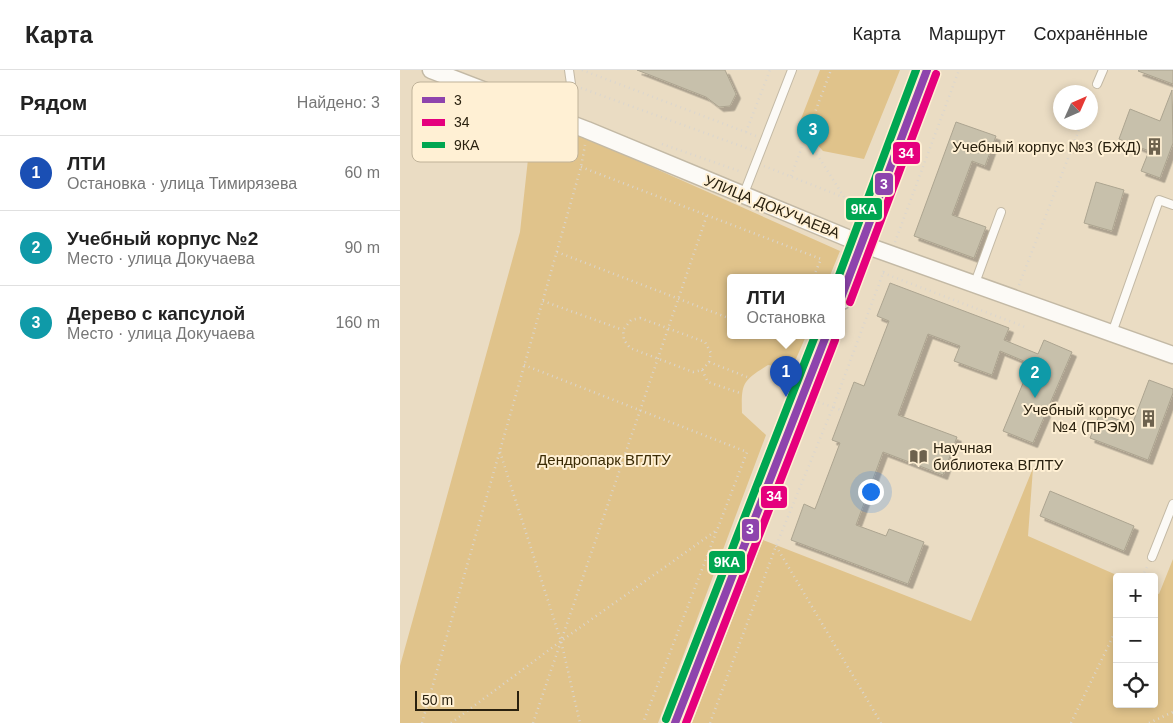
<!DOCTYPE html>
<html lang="ru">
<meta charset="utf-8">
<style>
:root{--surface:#fff;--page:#f6f6f6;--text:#222;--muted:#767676;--line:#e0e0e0;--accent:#6d624e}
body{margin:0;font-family:Helvetica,sans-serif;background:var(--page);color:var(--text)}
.controls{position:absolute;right:15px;bottom:15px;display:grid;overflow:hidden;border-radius:5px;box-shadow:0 2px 8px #0003}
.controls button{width:45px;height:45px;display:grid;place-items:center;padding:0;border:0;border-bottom:1px solid var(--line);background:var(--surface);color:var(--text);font:25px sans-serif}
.compass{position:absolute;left:653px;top:15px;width:45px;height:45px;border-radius:50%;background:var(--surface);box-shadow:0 2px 8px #0003;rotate:45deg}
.scale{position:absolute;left:15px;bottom:12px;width:104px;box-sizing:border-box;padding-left:5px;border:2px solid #2a210f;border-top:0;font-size:14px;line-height:18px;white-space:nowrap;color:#2a210f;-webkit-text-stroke:4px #fff0d4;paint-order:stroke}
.you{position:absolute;left:470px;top:421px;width:18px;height:18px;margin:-12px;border:4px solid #fff;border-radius:50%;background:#1a73e8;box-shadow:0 0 0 8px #1a73e833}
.badge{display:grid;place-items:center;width:32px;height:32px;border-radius:50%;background:var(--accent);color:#fff;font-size:16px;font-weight:700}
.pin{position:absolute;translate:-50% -41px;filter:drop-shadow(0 1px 2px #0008)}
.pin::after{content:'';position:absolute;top:26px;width:18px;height:15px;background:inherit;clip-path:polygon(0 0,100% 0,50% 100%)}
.popup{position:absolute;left:327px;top:204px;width:118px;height:65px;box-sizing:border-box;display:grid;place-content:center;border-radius:5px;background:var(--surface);filter:drop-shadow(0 1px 4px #0005);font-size:16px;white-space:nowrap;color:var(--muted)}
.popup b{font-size:19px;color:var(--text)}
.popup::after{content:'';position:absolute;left:50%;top:100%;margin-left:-10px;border:10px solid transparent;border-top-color:var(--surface)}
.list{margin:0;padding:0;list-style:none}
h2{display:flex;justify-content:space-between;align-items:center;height:65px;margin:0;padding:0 20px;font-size:21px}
h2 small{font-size:16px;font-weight:400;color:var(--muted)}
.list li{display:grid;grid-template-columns:32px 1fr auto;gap:15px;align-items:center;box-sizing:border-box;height:75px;padding:0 20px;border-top:1px solid var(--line)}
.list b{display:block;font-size:19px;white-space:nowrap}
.list p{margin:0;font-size:16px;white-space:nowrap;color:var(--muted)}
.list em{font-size:16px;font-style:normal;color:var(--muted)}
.icon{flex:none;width:28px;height:28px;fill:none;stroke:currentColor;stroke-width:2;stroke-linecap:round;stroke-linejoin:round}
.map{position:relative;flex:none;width:773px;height:653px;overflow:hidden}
header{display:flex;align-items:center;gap:30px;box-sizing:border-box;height:70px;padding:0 25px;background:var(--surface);border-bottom:1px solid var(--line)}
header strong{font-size:24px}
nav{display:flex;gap:28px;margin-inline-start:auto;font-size:18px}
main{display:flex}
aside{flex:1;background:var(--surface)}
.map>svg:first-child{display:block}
.forest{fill:#e0c38b}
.building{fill:#c7c0ab;stroke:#aca490;filter:url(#shadow)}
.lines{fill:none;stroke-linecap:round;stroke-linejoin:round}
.service-casing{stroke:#c3b9a5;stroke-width:10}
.minor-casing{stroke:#c3b9a5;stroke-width:19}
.secondary-casing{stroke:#c3b9a5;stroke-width:25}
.path{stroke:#dbd6ce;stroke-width:2.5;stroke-dasharray:1 4;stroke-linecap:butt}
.service{stroke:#fcfaf6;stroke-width:8}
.minor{stroke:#fcfaf6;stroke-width:16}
.secondary{stroke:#fcfaf6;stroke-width:22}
.bus-1-casing{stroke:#fff0d4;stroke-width:11}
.bus-2-casing{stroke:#fff0d4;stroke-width:11}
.bus-3-casing{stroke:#fff0d4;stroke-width:11}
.bus-1{stroke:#8e44ad;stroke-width:8}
.bus-2{stroke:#e5007d;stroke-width:8}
.bus-3{stroke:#00a651;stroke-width:8}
.labels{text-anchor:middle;stroke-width:4;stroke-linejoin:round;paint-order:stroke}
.poi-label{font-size:15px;fill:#2a210f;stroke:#fff0d4;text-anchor:end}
.street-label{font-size:15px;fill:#2a210f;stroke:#fff0d4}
.park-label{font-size:15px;fill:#3b2b05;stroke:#fff0d4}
.key{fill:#fff0d4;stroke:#bfb299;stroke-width:1}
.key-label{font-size:14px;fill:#2a210f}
.line-badge{stroke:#fff0d4;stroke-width:2}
.badge-label{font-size:14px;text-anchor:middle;font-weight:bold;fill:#fff}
</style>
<header>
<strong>Карта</strong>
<nav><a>Карта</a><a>Маршрут</a><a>Сохранённые</a></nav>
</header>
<main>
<aside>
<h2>Рядом<small>Найдено: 3</small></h2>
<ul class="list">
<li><span class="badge" style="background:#1a4fb4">1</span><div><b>ЛТИ</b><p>Остановка · улица Тимирязева</p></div><em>60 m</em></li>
<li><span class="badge" style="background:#0f9aa8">2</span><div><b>Учебный корпус №2</b><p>Место · улица Докучаева</p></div><em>90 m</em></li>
<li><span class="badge" style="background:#0f9aa8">3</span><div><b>Дерево с капсулой</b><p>Место · улица Докучаева</p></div><em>160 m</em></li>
</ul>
</aside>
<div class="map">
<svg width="773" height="653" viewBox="0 0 773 653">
<defs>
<filter id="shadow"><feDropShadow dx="4.5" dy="4.5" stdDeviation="0" flood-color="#0004"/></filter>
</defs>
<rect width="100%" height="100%" fill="#eadcc3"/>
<!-- forest -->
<path class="forest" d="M420 0H500L464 89 423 81 399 54Z
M144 49 440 181 429 208H331V266H406L392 298 368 295C343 311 341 312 342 343L366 365 258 653H0V596L120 162 129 80 120 54Z
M633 398 628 466 721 507H717V634H754V522L759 524 773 489V653H292L363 470 571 551Z"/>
<!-- building -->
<path class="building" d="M237 0H325L336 24 330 36 319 37 306 27Z
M739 0H773V14L738 1Z
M772 20 773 73 760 108 741 101 749 81 719 69 730 39 760 51Z
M556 52 596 66 585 96 572 91 552 145 586 157 574 188 514 166Z
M696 112 724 120 712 161 684 153Z
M490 213 609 258 604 270 638 284 644 270 672 282 633 373 603 361 631 294 600 281 592 305 554 291 560 276 528 264 498 345 557 367 543 405 483 382 456 455 486 466 489 459 524 472 508 514 391 470 404 434 415 439 440 373 432 370 454 312 464 316 489 251 477 246Z
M749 310 773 319V323L748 390 690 368 700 343 732 355Z
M650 421 734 456 724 481 640 446Z"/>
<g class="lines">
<defs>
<path id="service" d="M169 0 171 14 172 54
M697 14 703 0
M343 126 392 0
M575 213 601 142
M712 263 759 130 773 135
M752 487 773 434"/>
<path id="minor" d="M31 0 187 60 462 174 773 285"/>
<path id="secondary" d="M441 228 527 0
M275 653 426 266"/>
</defs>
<!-- service casing -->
<use href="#service" class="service-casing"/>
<!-- minor casing -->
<use href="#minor" class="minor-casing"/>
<!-- secondary casing -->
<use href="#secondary" class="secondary-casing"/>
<!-- path -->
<path class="path" d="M182 0 356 66
M181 18 352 80
M690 31 694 24
M346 62 370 0
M406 67 444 127 451 151
M262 74 342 102
M364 96 443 127
M181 97 421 189 413 208
M391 106 431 0
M495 172 559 0
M157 182 331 249
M483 203 625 257
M619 215 682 52
M143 231 223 260
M240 248 305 272 311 283 309 292 302 300 293 302 230 278 224 270 223 260 231 250Z
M373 266 387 271 390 266
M309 292 347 307
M124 295 347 382 243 653
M302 300 308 312 340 323
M418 332 433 337 485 198
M100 382 161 571 180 653
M376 476 481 653
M742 507 748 495
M22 653 181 97 185 75
M51 653 161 571 317 460
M133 653 307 145
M310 653 376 476 433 337 443 341
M671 653 717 558
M749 653 773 642"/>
<!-- service -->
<use href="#service" class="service"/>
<!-- minor -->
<use href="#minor" class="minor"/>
<!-- secondary -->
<use href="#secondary" class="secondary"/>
<defs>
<path id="bus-1" d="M441 228 527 0
M275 653 426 266"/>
<path id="bus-2" d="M450 232 536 4
M286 653 435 270"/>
<path id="bus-3" d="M438 208 516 0
M266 649 415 266"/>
</defs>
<!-- bus-1 casing -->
<use href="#bus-1" class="bus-1-casing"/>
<!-- bus-2 casing -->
<use href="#bus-2" class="bus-2-casing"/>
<!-- bus-3 casing -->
<use href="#bus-3" class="bus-3-casing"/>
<!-- bus-1 -->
<use href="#bus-1" class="bus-1"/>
<!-- bus-2 -->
<use href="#bus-2" class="bus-2"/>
<!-- bus-3 -->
<use href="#bus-3" class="bus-3"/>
</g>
<!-- icons -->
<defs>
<symbol id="building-bare" viewBox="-9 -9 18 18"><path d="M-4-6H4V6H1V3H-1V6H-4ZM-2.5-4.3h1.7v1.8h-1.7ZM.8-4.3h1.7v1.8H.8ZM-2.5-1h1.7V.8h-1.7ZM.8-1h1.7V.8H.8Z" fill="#6d624e" stroke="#fff0d4" stroke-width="2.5" paint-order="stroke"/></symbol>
<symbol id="library-bare" viewBox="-9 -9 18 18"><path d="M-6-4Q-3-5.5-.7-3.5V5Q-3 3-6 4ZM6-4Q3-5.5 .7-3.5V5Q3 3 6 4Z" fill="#6d624e" stroke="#fff0d4" stroke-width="2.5" paint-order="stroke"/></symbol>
</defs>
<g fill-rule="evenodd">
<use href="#building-bare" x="742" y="64" width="25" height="25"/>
<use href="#building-bare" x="736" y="336" width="25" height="25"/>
<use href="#library-bare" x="506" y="374" width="25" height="25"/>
</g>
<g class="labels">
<!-- poi labels -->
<g class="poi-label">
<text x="741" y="82">Учебный корпус №3 (БЖД)</text>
<text x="735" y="345">Учебный корпус<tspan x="735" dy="17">№4 (ПРЭМ)</tspan></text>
<text x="533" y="383" text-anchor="start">Научная<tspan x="533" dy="17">библиотека ВГЛТУ</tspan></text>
</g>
<!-- street labels -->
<g class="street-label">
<text transform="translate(372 137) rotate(22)" y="5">УЛИЦА ДОКУЧАЕВА</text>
</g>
<!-- park labels -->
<g class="park-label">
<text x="204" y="395">Дендропарк ВГЛТУ</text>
</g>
</g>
<!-- legend -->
<rect x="12" y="12" width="166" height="80" rx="8" class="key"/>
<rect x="22" y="27" width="23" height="6" fill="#8e44ad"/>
<rect x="22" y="49" width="23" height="7" fill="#e5007d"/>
<rect x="22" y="72" width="23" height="6" fill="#00a651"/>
<g class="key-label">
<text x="54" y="35">3</text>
<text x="54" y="57">34</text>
<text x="54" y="80">9КА</text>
</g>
<g class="line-badge">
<rect x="492" y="71" width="29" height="24" rx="5" fill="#e5007d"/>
<rect x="474" y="102" width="20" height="24" rx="5" fill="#8e44ad"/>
<rect x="445" y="127" width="38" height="24" rx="5" fill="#00a651"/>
<rect x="360" y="415" width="28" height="24" rx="5" fill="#e5007d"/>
<rect x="341" y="448" width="19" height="24" rx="5" fill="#8e44ad"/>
<rect x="308" y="480" width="38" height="24" rx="5" fill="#00a651"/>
</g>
<g class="badge-label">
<text x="506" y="88">34</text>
<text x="484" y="119">3</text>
<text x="464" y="144">9КА</text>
<text x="374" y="431">34</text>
<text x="350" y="464">3</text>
<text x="327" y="497">9КА</text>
</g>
</svg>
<div class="controls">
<button>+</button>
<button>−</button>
<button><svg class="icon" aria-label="locate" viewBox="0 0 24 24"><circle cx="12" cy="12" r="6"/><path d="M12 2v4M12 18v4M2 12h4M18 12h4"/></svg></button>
</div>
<svg class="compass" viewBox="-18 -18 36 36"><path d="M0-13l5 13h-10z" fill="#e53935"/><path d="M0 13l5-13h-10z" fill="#767676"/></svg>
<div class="scale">50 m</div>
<div class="you"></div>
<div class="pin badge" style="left:386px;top:327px;background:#1a4fb4">1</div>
<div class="popup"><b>ЛТИ</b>Остановка</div>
<div class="pin badge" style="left:635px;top:328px;background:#0f9aa8">2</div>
<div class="pin badge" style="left:413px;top:85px;background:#0f9aa8">3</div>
</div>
</main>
